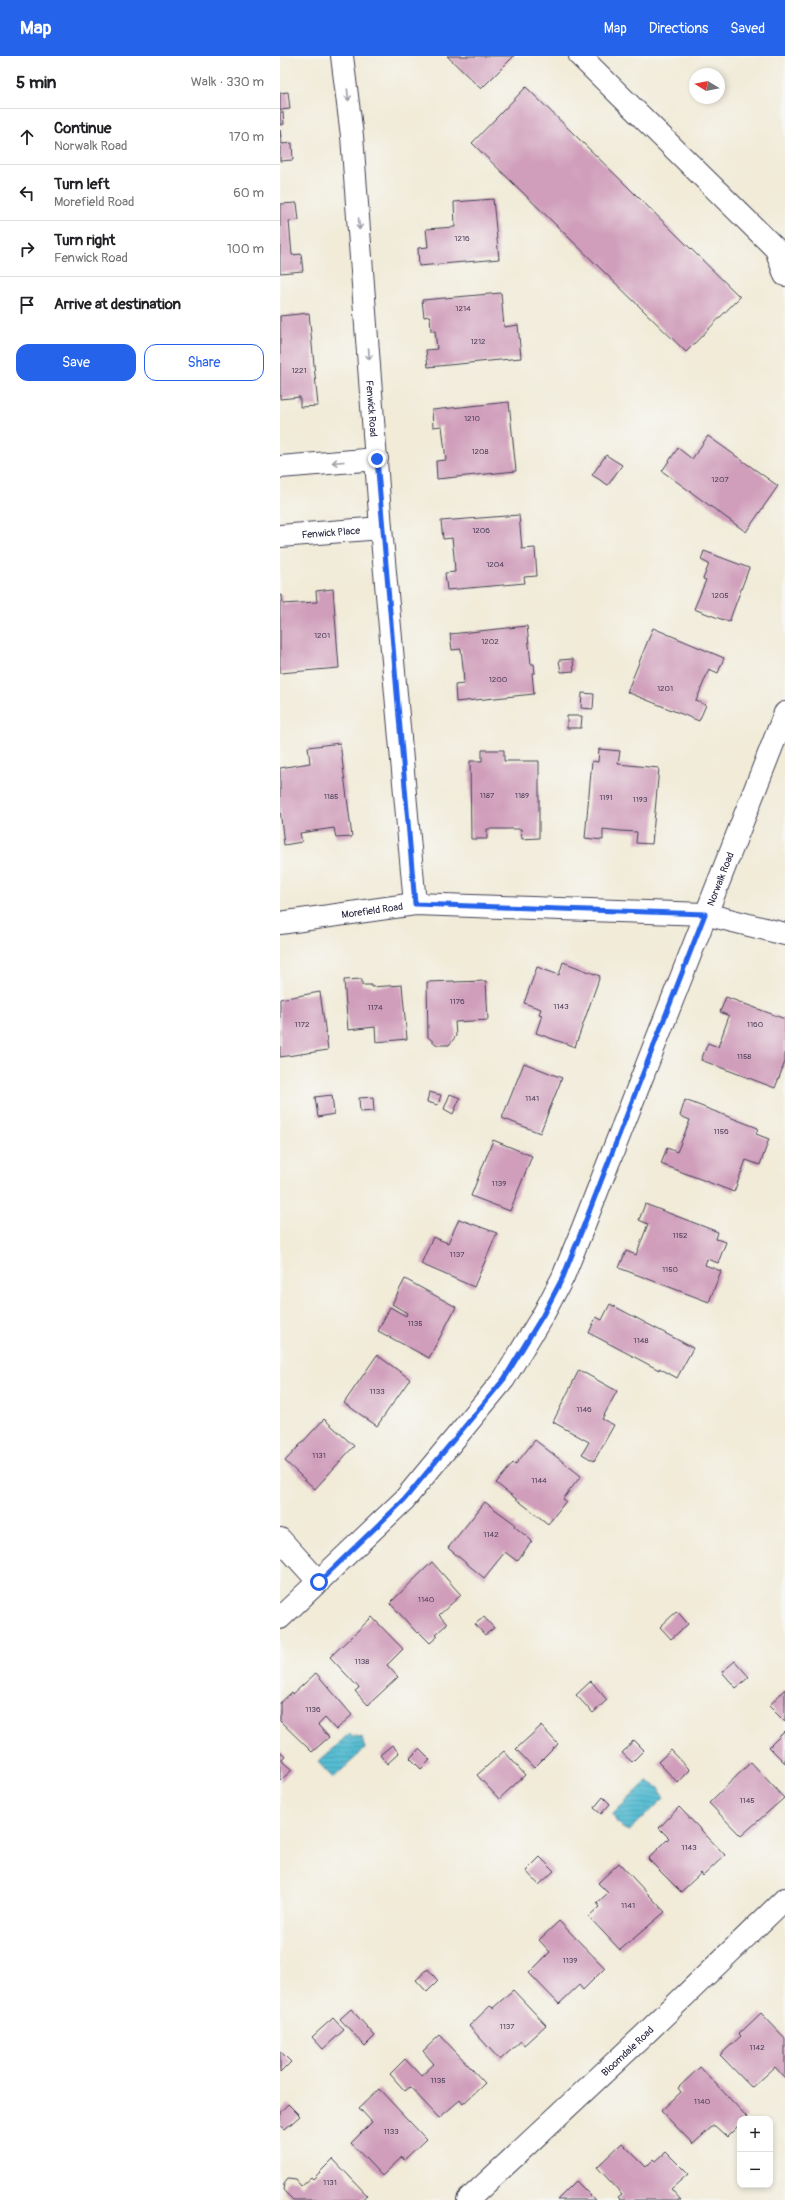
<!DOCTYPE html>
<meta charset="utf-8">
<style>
:root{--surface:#fff;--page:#f2f2f2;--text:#202124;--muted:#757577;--line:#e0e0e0;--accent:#2563eb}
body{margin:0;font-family:Pangolin,sans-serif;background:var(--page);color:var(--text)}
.controls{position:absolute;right:12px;bottom:12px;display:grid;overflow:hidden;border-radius:8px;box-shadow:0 2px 6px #0003}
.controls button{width:36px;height:36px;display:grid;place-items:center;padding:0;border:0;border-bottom:1px solid var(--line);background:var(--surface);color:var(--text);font:20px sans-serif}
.compass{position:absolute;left:409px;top:12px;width:36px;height:36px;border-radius:50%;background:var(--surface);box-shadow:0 2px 6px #0003;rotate:280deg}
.stop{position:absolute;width:12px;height:12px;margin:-9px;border:3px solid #2563eb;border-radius:50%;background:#fff}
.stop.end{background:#2563eb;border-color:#fff;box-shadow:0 1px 4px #0008}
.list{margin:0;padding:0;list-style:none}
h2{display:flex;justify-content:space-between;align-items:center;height:52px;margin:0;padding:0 16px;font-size:17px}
h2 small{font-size:13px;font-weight:400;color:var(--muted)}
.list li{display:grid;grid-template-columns:26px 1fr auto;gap:12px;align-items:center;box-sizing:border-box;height:56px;padding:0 16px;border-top:1px solid var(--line)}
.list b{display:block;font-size:15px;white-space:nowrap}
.list p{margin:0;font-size:13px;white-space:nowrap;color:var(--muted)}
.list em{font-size:13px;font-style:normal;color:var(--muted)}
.actions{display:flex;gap:8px;padding:12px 16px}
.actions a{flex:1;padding:9px 0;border:1px solid var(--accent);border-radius:12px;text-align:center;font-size:14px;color:var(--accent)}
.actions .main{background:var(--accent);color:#fff}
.icon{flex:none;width:22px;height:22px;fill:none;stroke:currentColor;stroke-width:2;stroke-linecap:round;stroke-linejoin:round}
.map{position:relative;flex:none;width:505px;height:2144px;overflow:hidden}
header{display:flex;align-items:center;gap:24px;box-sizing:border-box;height:56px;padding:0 20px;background:var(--accent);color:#fff}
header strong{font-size:19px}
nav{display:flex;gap:22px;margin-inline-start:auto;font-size:14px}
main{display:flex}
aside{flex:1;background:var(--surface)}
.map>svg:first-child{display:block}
.water{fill:url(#water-rules);stroke:#3c7087}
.building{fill:#d09ebb}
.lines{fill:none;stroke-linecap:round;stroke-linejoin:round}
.minor-casing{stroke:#414053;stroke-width:24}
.minor{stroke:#fff;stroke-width:22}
.oneway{stroke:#9c9ca7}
.route{stroke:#2563eb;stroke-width:5}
.labels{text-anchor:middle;stroke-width:3;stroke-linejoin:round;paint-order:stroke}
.number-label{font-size:8px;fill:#4e415b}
.street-label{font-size:10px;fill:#22223b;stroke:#f6f6f2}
</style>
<header>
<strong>Map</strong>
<nav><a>Map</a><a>Directions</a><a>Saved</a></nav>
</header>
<main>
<aside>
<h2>5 min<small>Walk · 330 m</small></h2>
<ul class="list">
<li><svg class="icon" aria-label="ahead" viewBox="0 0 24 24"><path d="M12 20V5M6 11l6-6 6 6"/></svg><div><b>Continue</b><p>Norwalk Road</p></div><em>170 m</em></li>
<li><svg class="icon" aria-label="left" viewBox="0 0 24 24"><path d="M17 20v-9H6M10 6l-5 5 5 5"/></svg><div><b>Turn left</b><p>Morefield Road</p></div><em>60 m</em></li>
<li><svg class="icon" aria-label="right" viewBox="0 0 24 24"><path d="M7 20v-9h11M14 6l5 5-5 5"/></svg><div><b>Turn right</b><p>Fenwick Road</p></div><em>100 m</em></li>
<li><svg class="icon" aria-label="arrive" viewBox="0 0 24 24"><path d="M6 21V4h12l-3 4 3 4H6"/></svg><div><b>Arrive at destination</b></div></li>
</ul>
<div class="actions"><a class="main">Save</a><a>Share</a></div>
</aside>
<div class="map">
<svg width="505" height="2144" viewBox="0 0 505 2144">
<defs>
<pattern id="water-rules" width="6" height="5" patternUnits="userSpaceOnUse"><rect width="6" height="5" fill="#56bdd3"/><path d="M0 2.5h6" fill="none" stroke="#4799ac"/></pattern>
</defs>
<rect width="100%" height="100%" fill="#f6f6f2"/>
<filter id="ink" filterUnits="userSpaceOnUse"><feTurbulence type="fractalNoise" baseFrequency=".025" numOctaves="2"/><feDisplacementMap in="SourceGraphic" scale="8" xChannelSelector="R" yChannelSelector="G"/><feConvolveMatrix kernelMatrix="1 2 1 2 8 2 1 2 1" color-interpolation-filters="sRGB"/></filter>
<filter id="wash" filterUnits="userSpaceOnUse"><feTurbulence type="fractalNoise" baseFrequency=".012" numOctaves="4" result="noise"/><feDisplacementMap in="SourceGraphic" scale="16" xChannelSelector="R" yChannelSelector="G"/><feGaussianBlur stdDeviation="0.9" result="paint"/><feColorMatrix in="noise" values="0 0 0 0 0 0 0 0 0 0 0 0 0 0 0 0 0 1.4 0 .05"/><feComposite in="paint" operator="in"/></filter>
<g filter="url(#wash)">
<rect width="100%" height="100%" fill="#f1ebd8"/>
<!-- water -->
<path class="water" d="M70 1677 73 1680 82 1681 85 1693 53 1722 38 1706Z
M367 1725 379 1732 384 1742 349 1775C340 1772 336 1767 333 1758Z"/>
<g id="blocks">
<!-- building -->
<path class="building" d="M167 0H234L201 33Z
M246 31 460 241 406 296 192 87Z
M8 36 10 53 0 54V37Z
M0 56H3L4 68 0 69Z
M0 74 2 88 12 87 13 104 0 105Z
M213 143 219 203 139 210 138 192 148 191 146 173 175 171 174 146Z
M17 147 19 164 9 165 12 199 21 198 23 215 0 217V148Z
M221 237 224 271 238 269 241 302 148 311 146 294 157 293 155 275H151L150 260 144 261 142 244Z
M29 257 38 350 20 351V341L0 343V260Z
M229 346 236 415 157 423 156 405 166 404 162 370 153 371 152 354Z
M428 380 498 430 466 476 382 415 398 392 412 403Z
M326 399 342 409 328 429 312 419Z
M239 459 242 493 255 492 257 520 244 521 245 527 167 534 165 517 175 516 174 500 172 482 163 483 161 465Z
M424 495 469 512 449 566 414 553 426 524 423 523 429 508 421 504Z
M53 533 59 612 0 617V539H2L3 548 37 546 36 535Z
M247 570 251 608H254L255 617H252L254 638 176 646 175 629 184 628 183 611 181 593 172 594 170 578Z
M373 572 444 602 438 617 429 613 416 645 426 649 419 665 347 636Z
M293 603 294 615 281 616 279 604Z
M302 637 314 638 313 653 301 652Z
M287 660H302L301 672H287Z
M60 687 72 781 56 782 54 772 20 777 22 786 4 789 0 753V712L30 707 28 691Z
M319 693 340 695 338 708 379 712 372 788 356 787 357 776 340 775 323 773V784L305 782 312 705 318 706Z
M202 694H224V705H259V782L242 783 241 773H207V783H191L190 705H202Z
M283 906 320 920 295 991 256 977 262 959 259 958 261 953 244 947 257 911 279 919Z
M82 923V929H91V931L122 929 127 983 96 986 95 971 68 974 64 924Z
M174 925V926L206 925 208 964 175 966 176 980 169 989H157L148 981 147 926Z
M40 936 48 994 0 1001V943Z
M446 941 505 963V1006L495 1032 421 1004 428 987 438 991 449 960 440 956Z
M244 1007 282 1022 260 1077 222 1062Z
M149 1036 161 1039 158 1049 147 1046Z
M170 1038 180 1042 173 1058 164 1053Z
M52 1039 54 1058 38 1061 35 1041Z
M93 1041 94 1055 80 1056 79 1042Z
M405 1044 478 1072 476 1078 489 1083 480 1109 466 1104 454 1136 381 1108 387 1092 397 1096 404 1079 410 1064 400 1060Z
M213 1084 252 1100 230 1155 191 1140Z
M365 1148 438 1176 436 1183 446 1186 438 1207 427 1203 425 1209 441 1215 429 1246 339 1212 346 1195 356 1199 368 1168 359 1164Z
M179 1163 217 1177 194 1231 141 1208 153 1181 168 1187Z
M125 1223 176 1251 149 1302 98 1275 110 1251 126 1260 127 1257 112 1248Z
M330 1248 413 1292 397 1322 379 1312V1314L309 1277 316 1261 322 1264Z
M97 1299 130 1323 97 1370 64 1347Z
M299 1314 337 1335 322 1363 334 1369 314 1405 302 1398 309 1386 273 1366Z
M44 1363 74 1390 35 1433 5 1405Z
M255 1384 301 1420 283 1443 286 1445 268 1468 216 1427 233 1407 235 1409Z
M205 1446 235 1468 234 1470 252 1485 237 1505 225 1496 204 1522 168 1492Z
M152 1506 181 1539 159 1559 167 1568 156 1578 158 1580 150 1587 139 1576 137 1577 110 1547Z
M397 1555 408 1568 391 1583 380 1571Z
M92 1561 123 1593 107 1609 118 1621 88 1649 75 1635 79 1632 50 1601Z
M204 1561 214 1572 205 1579 195 1568Z
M455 1605 469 1621 456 1632 442 1616Z
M36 1617 72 1659 56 1674 45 1662 38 1669 49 1681 32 1696 0 1665V1647L12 1636 13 1638Z
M311 1625 327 1644 313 1657 296 1639Z
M505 1633V1666L489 1650Z
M261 1670 278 1688 254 1712 236 1693Z
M505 1675V1707L489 1691Z
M354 1684 364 1694 352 1706 342 1697Z
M112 1689 119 1697 107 1708 100 1699Z
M139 1693 150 1704 141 1713 130 1702Z
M391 1694 410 1714 398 1727 378 1706Z
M0 1695 5 1700 2 1703 3 1706 12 1714 0 1725Z
M224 1695 245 1719 219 1743 197 1719Z
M471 1706 504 1742 461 1780 429 1747Z
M323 1741 330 1748 321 1758 314 1752Z
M399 1751 445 1799 423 1820 421 1817 401 1836 368 1803 389 1782 379 1772Z
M260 1801 274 1815 259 1829 246 1815Z
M339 1807 385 1856 340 1894 309 1861 320 1851 317 1847 328 1837 318 1827Z
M279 1865 325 1912 303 1934 299 1929 279 1948 249 1917 270 1896 259 1884Z
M148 1913 158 1925 147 1936 136 1924Z
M233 1934 266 1969 244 1989 241 1985 220 2004 189 1970 210 1950 213 1952Z
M71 1953 95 1980 85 1990 60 1963Z
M481 1957 505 1982V2022L495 2011 472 2032 440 1999 461 1980 459 1978Z
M53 1962 64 1974 43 1993 32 1981Z
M160 1979 205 2027 183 2048 180 2044 159 2062 130 2031 125 2035 110 2018 125 2003 141 2020 154 2008 143 1995Z
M0 1995 11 2006 0 2017Z
M420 2011 467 2061 460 2063V2068L447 2081 435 2070H433L413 2088 381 2055 401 2036 398 2032Z
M99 2033 146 2083 124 2104 122 2101 102 2120 71 2087 92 2066 79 2052Z
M8 2048 20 2060 5 2073 0 2069V2056Z
M342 2087 366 2111 374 2103 376 2105 386 2096 408 2118 391 2133 401 2144H341L338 2141 342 2138 317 2111Z
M53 2103 87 2139 81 2144H13L3 2134 4 2128 8 2123 16 2124 21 2130 31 2121 33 2123Z
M296 2125 315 2144H277Z"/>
</g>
</g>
<g filter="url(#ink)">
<use href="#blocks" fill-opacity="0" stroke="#414053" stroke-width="1"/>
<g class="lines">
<defs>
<g id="minor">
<path id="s1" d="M62 0 72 80 101 472 135 848"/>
<path d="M300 0 496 193 505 219"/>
<path d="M0 411 97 403"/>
<path id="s2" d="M0 480 101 472"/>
<path id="s3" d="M0 867 135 848 425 858 505 878"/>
<path d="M0 1483 39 1526"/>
<path id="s4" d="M0 1562 124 1444 224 1323 263 1259 283 1221 302 1174 505 657"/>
<path id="s5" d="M188 2144 363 1980 505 1843"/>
</g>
</defs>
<!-- minor casing -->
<use href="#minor" class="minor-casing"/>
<!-- minor -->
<use href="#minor" class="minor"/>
</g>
<!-- one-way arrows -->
<defs><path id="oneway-shaft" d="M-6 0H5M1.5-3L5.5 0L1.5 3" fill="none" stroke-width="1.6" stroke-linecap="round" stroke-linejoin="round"/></defs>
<g class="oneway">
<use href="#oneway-shaft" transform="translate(68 39) rotate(84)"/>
<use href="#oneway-shaft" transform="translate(79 168) rotate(86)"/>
<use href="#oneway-shaft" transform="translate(89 298) rotate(86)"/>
<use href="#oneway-shaft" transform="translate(58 406) rotate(175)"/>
</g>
</g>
<g class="lines" filter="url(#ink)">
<!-- route -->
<path class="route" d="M39 1526 124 1444 224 1323 263 1259 283 1221 302 1174 425 858 135 848 97 403"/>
</g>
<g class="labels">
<!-- number labels -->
<g class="number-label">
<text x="182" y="185">1216</text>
<text x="183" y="255">1214</text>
<text x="198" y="288">1212</text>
<text x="19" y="317">1221</text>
<text x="192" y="365">1210</text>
<text x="200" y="398">1208</text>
<text x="440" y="426">1207</text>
<text x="201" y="477">1206</text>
<text x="215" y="511">1204</text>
<text x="440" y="542">1205</text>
<text x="42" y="582">1201</text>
<text x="210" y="588">1202</text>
<text x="218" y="626">1200</text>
<text x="385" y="635">1201</text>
<text x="207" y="742">1187</text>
<text x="242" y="742">1189</text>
<text x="51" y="743">1185</text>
<text x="326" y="744">1191</text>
<text x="360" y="746">1193</text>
<text x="177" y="948">1176</text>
<text x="281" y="953">1143</text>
<text x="95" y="954">1174</text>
<text x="22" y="971">1172</text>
<text x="475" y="971">1160</text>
<text x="464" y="1003">1158</text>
<text x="252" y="1045">1141</text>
<text x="441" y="1078">1156</text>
<text x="219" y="1130">1139</text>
<text x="400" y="1182">1152</text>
<text x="177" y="1201">1137</text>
<text x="390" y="1216">1150</text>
<text x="135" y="1270">1135</text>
<text x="361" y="1287">1148</text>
<text x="97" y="1338">1133</text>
<text x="304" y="1356">1146</text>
<text x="39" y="1402">1131</text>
<text x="259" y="1427">1144</text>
<text x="211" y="1481">1142</text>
<text x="146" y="1546">1140</text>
<text x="82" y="1608">1138</text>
<text x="33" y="1656">1136</text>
<text x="467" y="1747">1145</text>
<text x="409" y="1794">1143</text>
<text x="348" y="1852">1141</text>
<text x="290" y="1907">1139</text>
<text x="227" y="1973">1137</text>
<text x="477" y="1994">1142</text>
<text x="158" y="2027">1135</text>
<text x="422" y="2048">1140</text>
<text x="111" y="2078">1133</text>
<text x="50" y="2129">1131</text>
</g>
<!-- street labels -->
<g class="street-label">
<text dy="4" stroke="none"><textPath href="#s1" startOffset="354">Fenwick Road</textPath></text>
<text dy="4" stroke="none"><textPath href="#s2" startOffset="51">Fenwick Place</textPath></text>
<text dy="4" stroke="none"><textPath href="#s4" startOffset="874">Norwalk Road</textPath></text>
<text dy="4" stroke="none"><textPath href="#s3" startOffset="93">Morefield Road</textPath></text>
<text dy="4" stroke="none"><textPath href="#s5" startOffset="218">Bloomdale Road</textPath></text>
</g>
</g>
</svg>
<div class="controls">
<button>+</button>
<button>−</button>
</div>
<svg class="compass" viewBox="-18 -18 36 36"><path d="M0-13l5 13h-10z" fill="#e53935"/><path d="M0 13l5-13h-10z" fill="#757577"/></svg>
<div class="stop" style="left:39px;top:1526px"></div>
<div class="stop end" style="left:97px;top:403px"></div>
</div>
</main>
